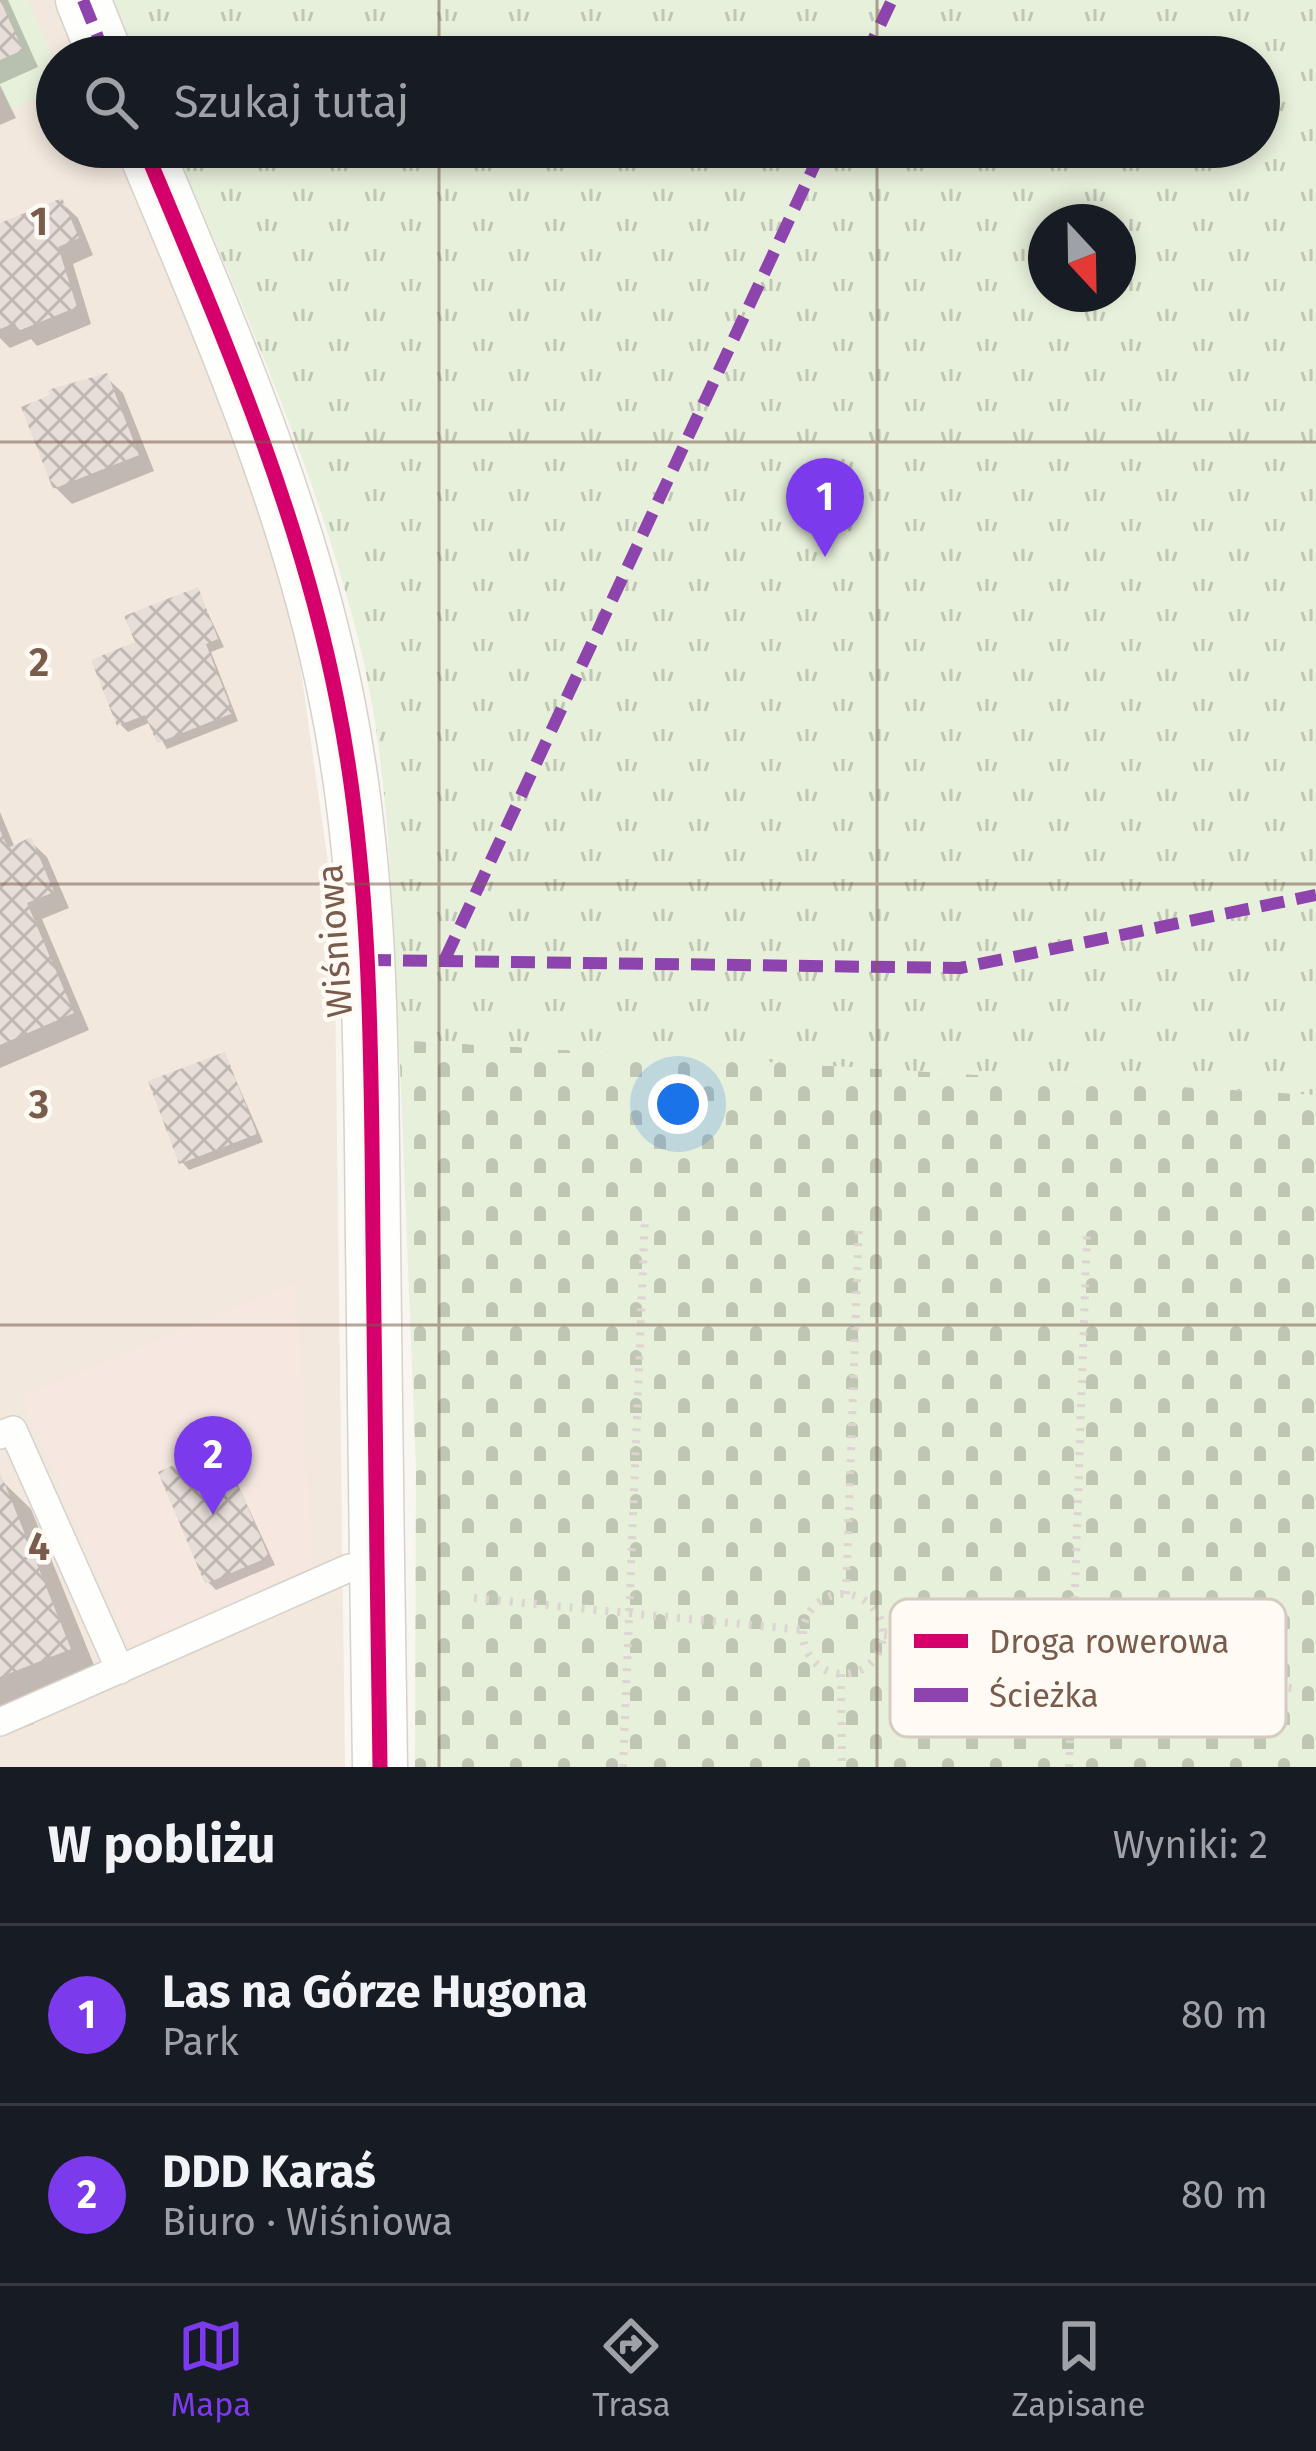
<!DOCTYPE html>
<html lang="pl">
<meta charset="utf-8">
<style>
:root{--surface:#171b24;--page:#242831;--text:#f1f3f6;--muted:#9ea1a6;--line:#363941;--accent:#7c3aed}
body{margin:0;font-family:"Fira Sans",sans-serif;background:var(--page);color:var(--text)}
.compass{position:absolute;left:1028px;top:204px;width:108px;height:108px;border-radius:50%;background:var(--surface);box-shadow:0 6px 18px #0003;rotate:158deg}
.you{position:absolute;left:678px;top:1104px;width:42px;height:42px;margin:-30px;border:9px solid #fff;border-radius:50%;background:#1a73e8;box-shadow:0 0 0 18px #1a73e833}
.badge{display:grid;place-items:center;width:78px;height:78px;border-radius:50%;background:var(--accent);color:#fff;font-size:39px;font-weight:700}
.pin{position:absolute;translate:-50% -99px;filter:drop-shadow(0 3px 6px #0008)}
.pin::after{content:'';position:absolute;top:63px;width:42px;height:36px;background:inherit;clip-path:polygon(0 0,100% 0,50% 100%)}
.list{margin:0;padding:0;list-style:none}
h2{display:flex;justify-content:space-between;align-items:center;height:156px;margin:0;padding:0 48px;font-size:51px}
h2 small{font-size:39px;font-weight:400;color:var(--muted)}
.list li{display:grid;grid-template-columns:78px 1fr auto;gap:36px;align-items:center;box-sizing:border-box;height:180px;padding:0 48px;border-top:3px solid var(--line)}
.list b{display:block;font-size:45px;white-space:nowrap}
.list p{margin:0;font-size:39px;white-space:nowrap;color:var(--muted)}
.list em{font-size:39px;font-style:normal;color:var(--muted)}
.icon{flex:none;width:66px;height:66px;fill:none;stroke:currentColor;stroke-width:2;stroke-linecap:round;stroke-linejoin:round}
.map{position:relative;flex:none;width:1316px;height:1767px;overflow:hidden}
.search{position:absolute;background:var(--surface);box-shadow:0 6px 18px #0003;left:36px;right:36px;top:36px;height:132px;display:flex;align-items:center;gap:30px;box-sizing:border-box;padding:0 42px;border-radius:66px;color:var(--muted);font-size:45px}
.sheet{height:516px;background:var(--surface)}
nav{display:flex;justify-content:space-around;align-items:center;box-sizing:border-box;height:168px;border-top:3px solid var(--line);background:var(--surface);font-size:33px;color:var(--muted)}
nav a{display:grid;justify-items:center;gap:6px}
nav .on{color:var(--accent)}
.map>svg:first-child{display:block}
.residential{fill:#f2e8de}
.commercial{fill:#f6e8e1}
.green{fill:#e7f0db}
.cemetery{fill:url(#cemetery-stones)}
.park{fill:url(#park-tufts);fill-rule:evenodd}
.shadow{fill:#0003}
.building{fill:url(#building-cross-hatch)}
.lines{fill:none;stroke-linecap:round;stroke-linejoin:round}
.service-casing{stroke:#d7d1cb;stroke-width:30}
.minor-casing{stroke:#d7d1cb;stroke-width:57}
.path{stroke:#dcd5d0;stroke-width:8;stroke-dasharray:3 9;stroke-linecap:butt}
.service{stroke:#fefefd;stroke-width:27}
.minor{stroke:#fefefd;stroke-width:54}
.quiet{stroke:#8e44ad;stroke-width:12;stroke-dasharray:24 12;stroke-linecap:butt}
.cycleway-casing{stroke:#fffaf3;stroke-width:22}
.cycleway{stroke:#d6006c;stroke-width:15}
.grid{fill:none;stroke:#7a5c4d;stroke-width:3;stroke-opacity:0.55}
.labels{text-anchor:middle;stroke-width:9;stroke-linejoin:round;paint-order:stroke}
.street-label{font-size:36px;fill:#7a5c4d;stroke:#fffaf3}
.key{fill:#fffaf3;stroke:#d7cbc1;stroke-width:3}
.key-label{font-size:33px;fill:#7a5c4d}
.grid-label{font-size:39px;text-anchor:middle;font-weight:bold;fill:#7a5c4d;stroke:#fffaf3;stroke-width:9;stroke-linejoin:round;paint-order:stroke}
</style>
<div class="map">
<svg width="1316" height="1767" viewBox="0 0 1316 1767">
<defs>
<pattern id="cemetery-stones" width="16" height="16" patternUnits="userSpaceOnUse" patternTransform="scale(3)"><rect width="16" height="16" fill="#e7f0db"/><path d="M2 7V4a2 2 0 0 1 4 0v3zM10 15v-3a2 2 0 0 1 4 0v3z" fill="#c0c6b4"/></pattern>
<pattern id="park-tufts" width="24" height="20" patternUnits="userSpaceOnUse" patternTransform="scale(3)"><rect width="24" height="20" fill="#e7f0db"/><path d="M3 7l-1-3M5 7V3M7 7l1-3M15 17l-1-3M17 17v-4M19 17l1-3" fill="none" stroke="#c0c6b4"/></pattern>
<pattern id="building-cross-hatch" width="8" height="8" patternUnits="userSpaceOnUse" patternTransform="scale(3)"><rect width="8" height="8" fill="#e6ded7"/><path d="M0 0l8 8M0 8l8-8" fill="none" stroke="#bfb7b1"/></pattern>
</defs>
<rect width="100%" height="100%" fill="#f9f5f0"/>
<!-- residential -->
<path class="residential" d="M0 0H54L80 57H57V147H121L275 547 297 643 334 905 345 1767H0Z"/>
<!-- commercial -->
<path class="commercial" d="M296 1283 312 1566 130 1645 21 1397Z"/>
<!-- green -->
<path class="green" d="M1 0H28L57 66V90L10 110 0 86V60L23 50Z"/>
<!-- cemetery -->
<path class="cemetery" d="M399 1040 1316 1095V1767H415L416 1468Z"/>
<!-- park -->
<path class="park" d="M110 0H1316V1095L399 1040C391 908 391 771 359 642 316 470 244 309 174 147H1259V57H135ZM1046 222H1118V294H1046Z"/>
<!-- shadow -->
<path class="shadow" d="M0 0H8L38 67 0 84Z
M0 85 16 118 0 125Z
M61 202 78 218 93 255 73 264 91 324 37 346 31 339 10 348 0 338V226Z
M106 377 123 393 154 471 72 504 55 487Z
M197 590 224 647 211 652 238 721 167 749 151 722 128 732 120 724 139 644Z
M0 812 15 848 30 841 47 857 69 908 42 919 89 1030 0 1068Z
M225 1055 263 1142 189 1170 182 1162Z
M221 1449 275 1565 216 1590 208 1582Z
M0 1479 31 1509 100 1680 28 1708 34 1724 17 1730 0 1720Z"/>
<!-- building -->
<path class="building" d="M0 0 23 50 0 60Z
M62 198 79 238 58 247 77 307 18 331 15 323 0 329V223Z
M107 373 139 455 53 489 21 407 50 395 48 390Z
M198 587 218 639 206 644 233 713 157 743 145 715 117 726 91 660 135 642 124 616Z
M0 830 8 848 31 837 54 892 27 903 74 1013 0 1045Z
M225 1052 257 1134 179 1164 148 1081Z
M221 1445 269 1557 205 1584 158 1472Z
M0 1472 71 1649 0 1677Z"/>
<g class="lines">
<defs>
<path id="service" d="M0 1435 13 1430 120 1670
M0 1722 349 1568 378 1564"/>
<path id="minor" d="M83 0 106 57
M144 147C220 329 299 507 337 701 373 879 371 1062 373 1242 374 1417 378 1592 380 1767"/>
</defs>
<!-- service casing -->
<use href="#service" class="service-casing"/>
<!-- minor casing -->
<use href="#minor" class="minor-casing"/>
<!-- path -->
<path class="path" d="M846 1594 859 1222
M803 1634a40 40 0 1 1 80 0a40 40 0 1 1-80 0Z
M474 1598 803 1630
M884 1635 1299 1689
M841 1674 842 1767
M623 1767 645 1216
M1069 1767 1087 1232"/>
<!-- service -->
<use href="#service" class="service"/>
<!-- minor -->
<use href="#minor" class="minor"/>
<!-- quiet -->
<path class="quiet" d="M83 0 106 57
M865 57 892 0
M445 959 823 147
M367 960 960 968 1316 895"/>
<defs>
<path id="cycleway" d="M144 147C220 329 299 507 337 701 373 879 371 1062 373 1242 374 1417 378 1592 380 1767"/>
</defs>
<!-- cycleway casing -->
<use href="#cycleway" class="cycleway-casing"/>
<!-- cycleway -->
<use href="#cycleway" class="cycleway"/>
</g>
<!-- grid -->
<path class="grid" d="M439 0V57M877 0V57M439 147V1767M877 147V1767M0 442H1316M0 884H1316M0 1325H1316"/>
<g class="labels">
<!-- street labels -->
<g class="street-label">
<text transform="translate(334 941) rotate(-94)" y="13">Wiśniowa</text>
</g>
</g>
<!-- legend -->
<rect x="890" y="1599" width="396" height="138" rx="18" class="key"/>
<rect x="914" y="1634" width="54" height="14" fill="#d6006c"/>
<rect x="914" y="1688" width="54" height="14" fill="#8e44ad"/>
<g class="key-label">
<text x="989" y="1653">Droga rowerowa</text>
<text x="989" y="1707">Ścieżka</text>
</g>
<g class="grid-label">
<text x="39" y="235">1</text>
<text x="39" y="676">2</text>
<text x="39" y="1118">3</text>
<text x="39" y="1560">4</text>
</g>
</svg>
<svg class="compass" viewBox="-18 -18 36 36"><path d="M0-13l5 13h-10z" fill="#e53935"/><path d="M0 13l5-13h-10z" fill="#9ea1a6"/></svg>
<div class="you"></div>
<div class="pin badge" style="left:825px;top:557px">1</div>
<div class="pin badge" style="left:213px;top:1515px">2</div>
<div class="search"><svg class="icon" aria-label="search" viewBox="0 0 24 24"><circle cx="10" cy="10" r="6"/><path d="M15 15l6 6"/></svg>Szukaj tutaj</div>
</div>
<section class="sheet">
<h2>W pobliżu<small>Wyniki: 2</small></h2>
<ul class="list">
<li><span class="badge">1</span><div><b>Las na Górze Hugona</b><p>Park</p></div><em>80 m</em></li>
<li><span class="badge">2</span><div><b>DDD Karaś</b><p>Biuro · Wiśniowa</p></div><em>80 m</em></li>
</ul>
</section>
<nav>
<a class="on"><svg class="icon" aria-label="map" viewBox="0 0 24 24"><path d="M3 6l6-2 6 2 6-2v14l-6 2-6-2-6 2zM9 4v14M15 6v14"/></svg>Mapa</a>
<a><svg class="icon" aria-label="directions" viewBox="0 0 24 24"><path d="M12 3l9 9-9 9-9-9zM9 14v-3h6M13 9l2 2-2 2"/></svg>Trasa</a>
<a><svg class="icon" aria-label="saved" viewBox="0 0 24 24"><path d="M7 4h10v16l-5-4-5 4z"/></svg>Zapisane</a>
</nav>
